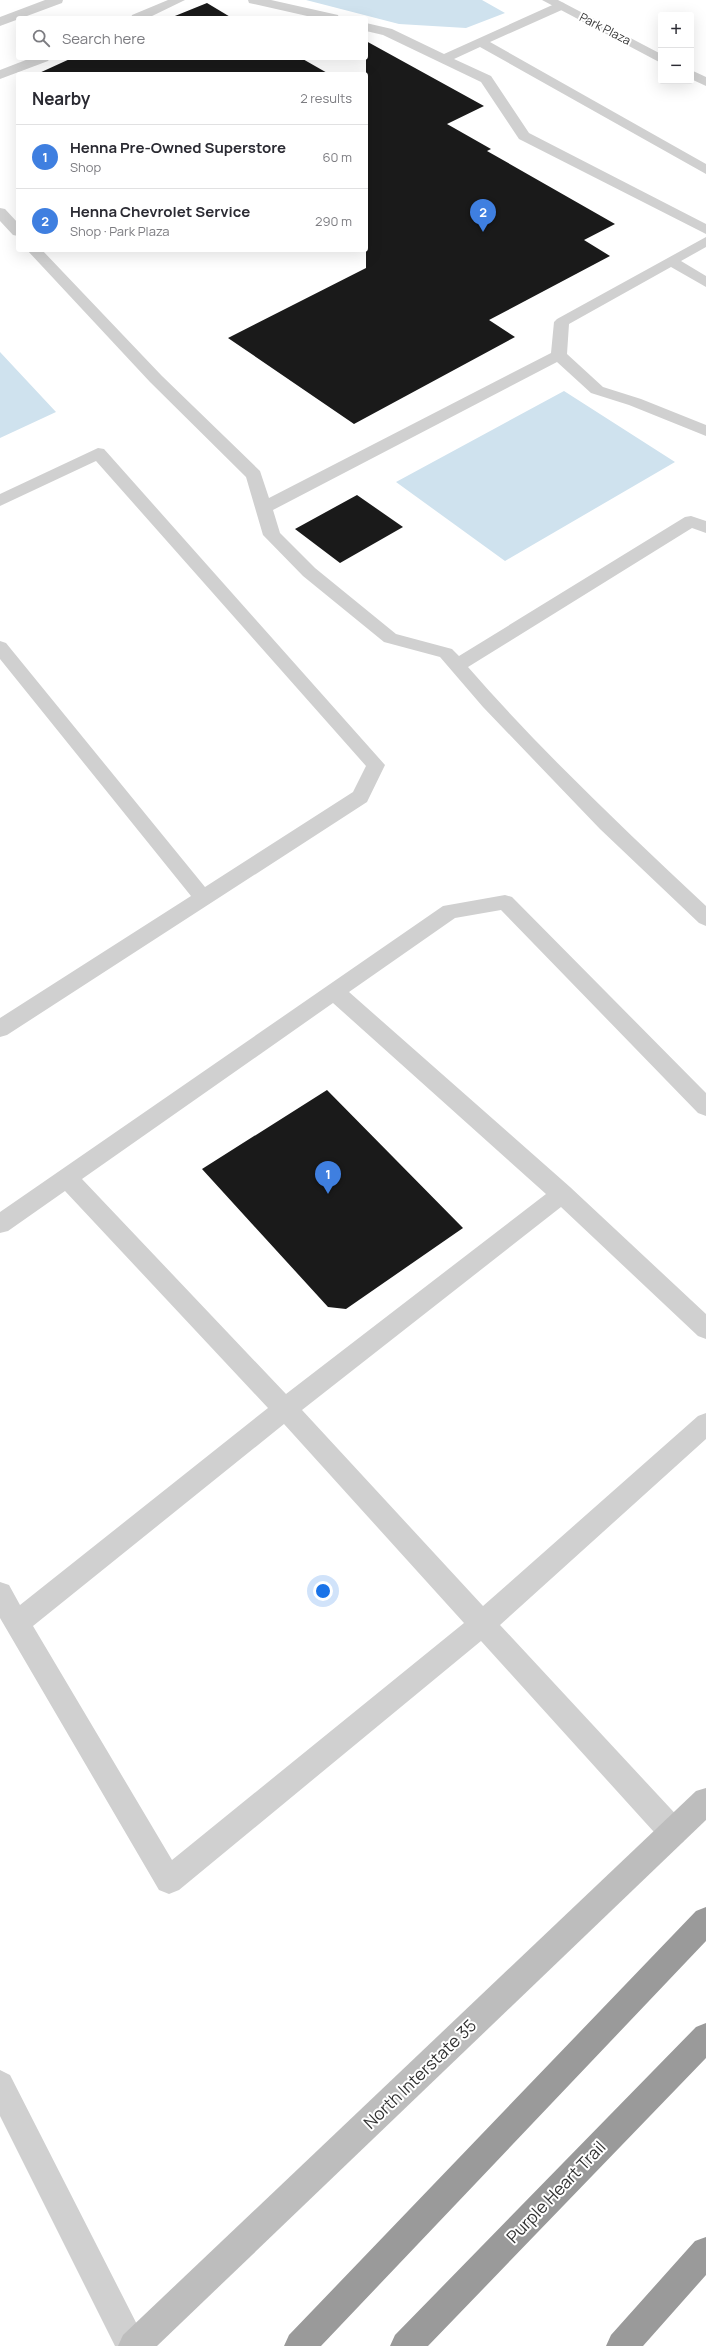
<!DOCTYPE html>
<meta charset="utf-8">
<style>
:root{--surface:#fff;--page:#f7f7f7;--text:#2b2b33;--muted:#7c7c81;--line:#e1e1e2;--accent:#b45309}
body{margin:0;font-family:Manrope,sans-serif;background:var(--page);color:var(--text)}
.controls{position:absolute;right:12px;top:12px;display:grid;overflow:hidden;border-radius:4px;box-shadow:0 4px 16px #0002}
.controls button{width:36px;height:36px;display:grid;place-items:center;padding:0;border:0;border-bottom:1px solid var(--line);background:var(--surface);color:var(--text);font:20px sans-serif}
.you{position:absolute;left:323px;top:1591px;width:14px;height:14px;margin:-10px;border:3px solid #fff;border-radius:50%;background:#1a73e8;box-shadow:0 0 0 6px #1a73e833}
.badge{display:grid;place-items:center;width:26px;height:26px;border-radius:50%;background:var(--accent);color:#fff;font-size:13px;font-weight:700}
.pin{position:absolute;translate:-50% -33px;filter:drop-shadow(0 1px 2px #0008)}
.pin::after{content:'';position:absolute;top:21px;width:14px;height:12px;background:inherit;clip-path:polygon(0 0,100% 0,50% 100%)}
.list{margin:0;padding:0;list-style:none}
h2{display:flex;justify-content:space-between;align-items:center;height:52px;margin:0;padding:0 16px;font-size:17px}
h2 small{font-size:13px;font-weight:400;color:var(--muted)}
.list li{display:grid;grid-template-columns:26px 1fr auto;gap:12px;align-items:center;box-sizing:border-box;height:64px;padding:0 16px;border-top:1px solid var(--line)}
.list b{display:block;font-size:15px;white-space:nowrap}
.list p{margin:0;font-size:13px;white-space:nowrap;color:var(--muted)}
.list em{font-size:13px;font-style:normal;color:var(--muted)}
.icon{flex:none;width:22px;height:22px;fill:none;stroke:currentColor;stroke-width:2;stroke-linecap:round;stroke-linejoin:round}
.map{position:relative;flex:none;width:706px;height:2346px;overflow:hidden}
.search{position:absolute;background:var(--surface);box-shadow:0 4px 16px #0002;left:16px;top:16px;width:352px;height:44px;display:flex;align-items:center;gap:10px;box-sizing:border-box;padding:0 14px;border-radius:4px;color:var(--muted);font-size:15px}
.panel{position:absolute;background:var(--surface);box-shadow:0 4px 16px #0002;left:16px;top:72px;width:352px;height:180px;border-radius:4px}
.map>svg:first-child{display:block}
.water{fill:#cfe2ee}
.building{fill:#1a1a1a}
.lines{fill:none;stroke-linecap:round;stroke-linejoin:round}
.lane{fill:#d0d0d0;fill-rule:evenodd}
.street{fill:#d0d0d0;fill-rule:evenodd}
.secondary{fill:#bdbdbd;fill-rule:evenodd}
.highway{fill:#9a9a9a;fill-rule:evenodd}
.labels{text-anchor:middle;stroke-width:4;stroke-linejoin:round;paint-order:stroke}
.far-street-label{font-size:12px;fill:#333;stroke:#fff}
.near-street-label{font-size:17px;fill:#333;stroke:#fff}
</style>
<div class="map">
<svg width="706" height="2346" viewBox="0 0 706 2346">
<rect width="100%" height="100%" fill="#fff"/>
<!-- water -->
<path class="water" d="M306 0H482L505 13 466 28 399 24Z
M0 352 56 412 0 438Z
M564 391 675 462 505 561 396 482Z"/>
<!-- building -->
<path class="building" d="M207 3 232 18H170Z
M366 41 484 106 447 124 491 149 487 151 615 224 584 240 610 256 489 320 515 337 354 424 228 338 366 268Z
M72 58H301L329 74H37Z
M357 495 403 527 340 563 295 529Z
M327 1090 463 1228 346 1309 328 1307 202 1169Z"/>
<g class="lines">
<!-- lane -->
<path class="lane" d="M168 0H185L148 18H131L132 15Z
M248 0H271L338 15 339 18H316L249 3Z
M559 2 564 3 565 6 564 9 490 42 706 164V174L480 47 454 59 491 76 529 133 706 224V234L519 139 481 82 383 35 366 31V23L392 29 444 54Z
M31 58H50L48 61 0 79V70Z
M0 208 5 209 18 223V236L13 235 0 221Z
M706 237V247L681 261 706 276V287L671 267 569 324 567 354 603 387 641 399 706 425V436L629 405 591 393 557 362 273 510 280 533 315 568 396 634 452 649 459 656 685 517 691 516 706 521V533L692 528 468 667C542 752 624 829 706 906V926L699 923 600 829 483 707 440 657 384 642 303 576 263 535 246 477 150 382 27 250H42L162 376 260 471 269 498 551 353 554 322 557 319Z
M98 448 104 449 385 765 367 802 7 1035 0 1037V1018L191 896 0 659V641L6 643 205 887 353 792 366 766 96 461 0 506V494Z
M505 895 512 897 706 1093V1116L698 1113 501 910 455 918 349 992 570 1187 706 1314V1339L698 1336 561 1207 302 1410 483 1606 698 1416 706 1413V1439L500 1625 683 1822 687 1832 683 1842 673 1846 663 1842 481 1641 179 1890 169 1894 159 1890 0 1618V1582L9 1585 20 1605 268 1408 65 1191 8 1231 0 1233V1212L443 906ZM333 1003 546 1194 286 1394 82 1179ZM284 1424 464 1623 172 1860 33 1626Z
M0 2070 10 2075 148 2346H115L0 2116Z"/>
<!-- street -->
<path class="street" d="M45 0H63L62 3 0 26V17Z
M542 0H558L661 54V63Z
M691 70 706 77V86L691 79Z"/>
<!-- secondary -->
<path class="secondary" d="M706 1788V1820L157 2346H118L123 2335 696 1791Z"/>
<!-- highway -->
<path class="highway" d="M706 1907V1941L321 2346H284L289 2335 696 1911Z
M706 2023V2058L428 2346H390L395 2335 696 2027Z
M706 2237V2275L643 2346H606L611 2335 695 2241Z"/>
</g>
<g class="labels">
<!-- far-street labels -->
<g class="far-street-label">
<text transform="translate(605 29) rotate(27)" y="4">Park Plaza</text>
</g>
<!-- near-street labels -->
<g class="near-street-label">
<text transform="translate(420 2074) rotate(-44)" y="6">North Interstate 35</text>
<text transform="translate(556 2192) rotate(-46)" y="6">Purple Heart Trail</text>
</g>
</g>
</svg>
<div class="controls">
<button>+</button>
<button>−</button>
</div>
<div class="you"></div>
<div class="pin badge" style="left:328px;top:1194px;background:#3f7fe0">1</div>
<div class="pin badge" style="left:483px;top:232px;background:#3f7fe0">2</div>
<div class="search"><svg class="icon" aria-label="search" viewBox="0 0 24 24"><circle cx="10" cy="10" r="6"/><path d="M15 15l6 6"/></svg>Search here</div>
<section class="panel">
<h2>Nearby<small>2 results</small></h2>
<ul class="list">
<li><span class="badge" style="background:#3f7fe0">1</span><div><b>Henna Pre-Owned Superstore</b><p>Shop</p></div><em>60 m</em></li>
<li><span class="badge" style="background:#3f7fe0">2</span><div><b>Henna Chevrolet Service</b><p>Shop · Park Plaza</p></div><em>290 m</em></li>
</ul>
</section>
</div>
